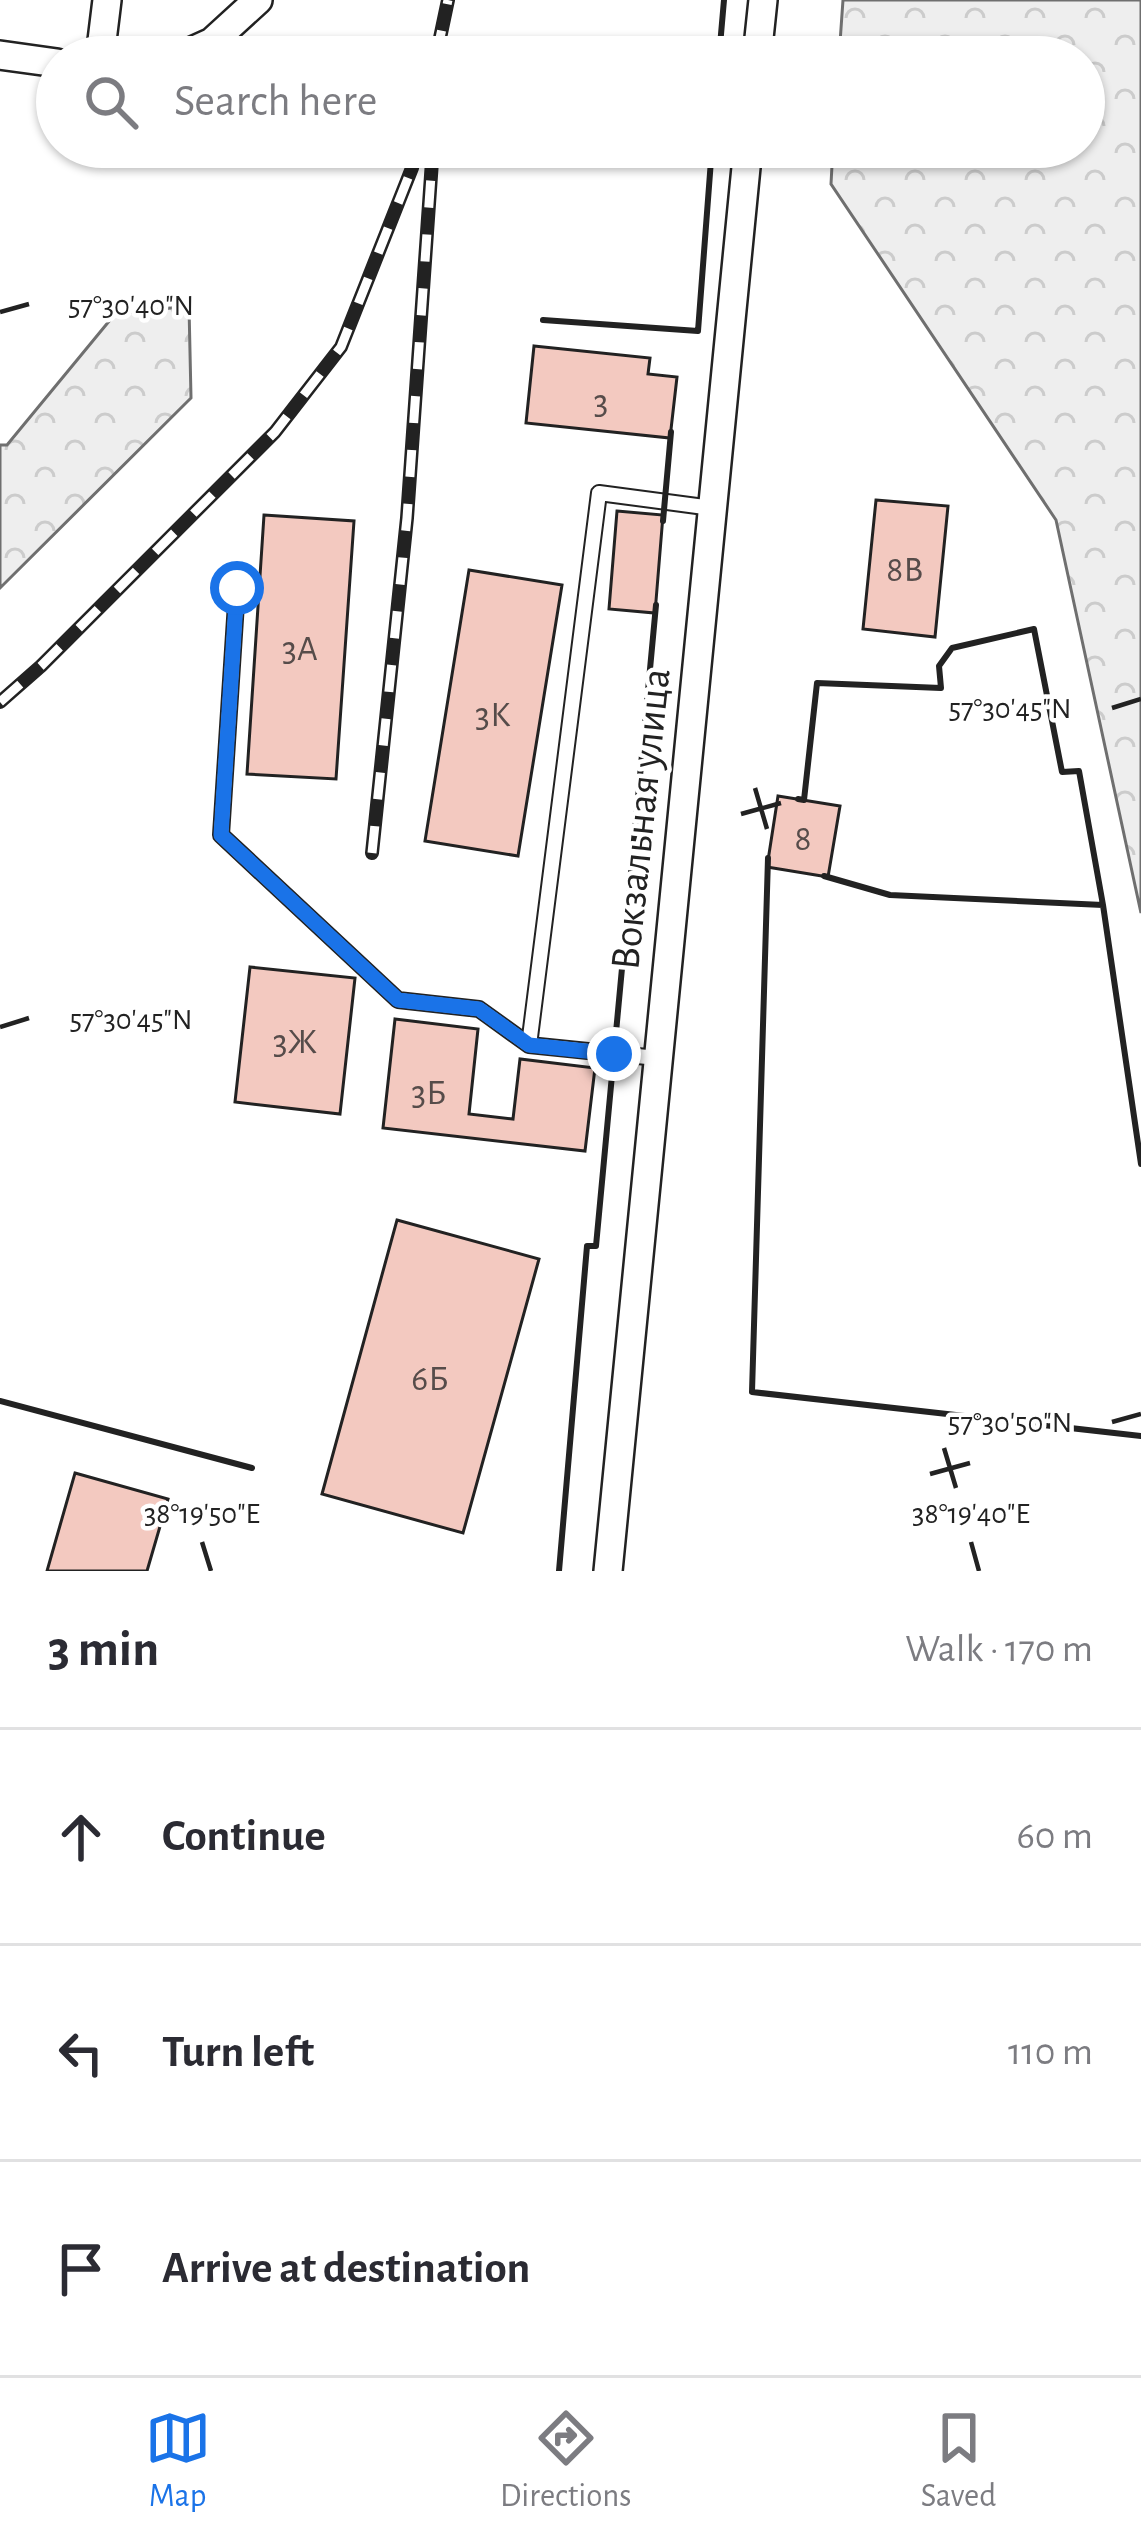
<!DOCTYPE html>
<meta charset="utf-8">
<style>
:root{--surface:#fff;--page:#f2f2f3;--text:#2b2b33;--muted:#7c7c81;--line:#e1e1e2;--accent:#1a73e8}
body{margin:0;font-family:"Alegreya Sans",sans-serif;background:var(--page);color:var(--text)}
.stop{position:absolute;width:36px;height:36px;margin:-27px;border:9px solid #1a73e8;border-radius:50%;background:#fff}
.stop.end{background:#1a73e8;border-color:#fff;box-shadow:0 3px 12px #0008}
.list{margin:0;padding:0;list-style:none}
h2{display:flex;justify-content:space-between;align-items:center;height:156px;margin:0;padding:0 48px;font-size:51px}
h2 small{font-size:39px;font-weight:400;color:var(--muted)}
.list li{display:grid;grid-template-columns:78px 1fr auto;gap:36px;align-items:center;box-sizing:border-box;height:216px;padding:0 48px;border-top:3px solid var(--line)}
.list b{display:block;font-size:45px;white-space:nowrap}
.list em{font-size:39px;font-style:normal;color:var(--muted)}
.icon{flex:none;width:66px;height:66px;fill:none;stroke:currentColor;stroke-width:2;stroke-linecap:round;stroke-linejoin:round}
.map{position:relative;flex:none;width:1141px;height:1571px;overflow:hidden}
.search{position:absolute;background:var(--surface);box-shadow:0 3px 9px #0004;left:36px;right:36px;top:36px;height:132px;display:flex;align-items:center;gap:30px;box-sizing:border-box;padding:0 42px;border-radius:66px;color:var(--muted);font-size:45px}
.sheet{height:804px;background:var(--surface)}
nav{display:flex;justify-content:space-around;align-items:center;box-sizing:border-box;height:168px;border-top:3px solid var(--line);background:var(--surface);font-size:33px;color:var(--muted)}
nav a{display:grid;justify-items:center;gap:6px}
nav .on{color:var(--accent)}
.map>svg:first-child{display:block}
.forest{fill:url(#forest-crowns);stroke:#6f6f6f;stroke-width:3}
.building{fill:#f3c9c0;stroke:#222;stroke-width:3}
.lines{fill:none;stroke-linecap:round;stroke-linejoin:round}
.service-casing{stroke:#222;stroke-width:18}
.minor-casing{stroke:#222;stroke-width:32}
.service{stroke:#fff;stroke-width:14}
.minor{stroke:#fff;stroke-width:27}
.rail-casing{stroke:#222;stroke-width:14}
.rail{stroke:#fff;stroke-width:9;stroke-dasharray:27;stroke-linecap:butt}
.wall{stroke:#222;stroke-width:6}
.route{stroke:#1a73e8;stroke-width:15}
.ticks{fill:none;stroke:#222;stroke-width:4.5}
.labels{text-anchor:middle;stroke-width:9;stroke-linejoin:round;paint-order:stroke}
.number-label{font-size:36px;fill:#564c4a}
.street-label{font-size:42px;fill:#222;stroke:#fff}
.ticks-label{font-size:30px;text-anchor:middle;fill:#222;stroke:#fff;stroke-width:9;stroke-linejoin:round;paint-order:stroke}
</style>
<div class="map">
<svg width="1141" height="1571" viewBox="0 0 1141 1571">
<defs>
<pattern id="forest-crowns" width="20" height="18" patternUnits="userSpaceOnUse" patternTransform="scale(3)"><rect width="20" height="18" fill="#eee"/><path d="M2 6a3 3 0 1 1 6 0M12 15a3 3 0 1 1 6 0" fill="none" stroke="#ccc"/></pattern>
</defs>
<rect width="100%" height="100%" fill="#fff"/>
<!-- forest -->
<path class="forest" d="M843 0H1141V913L1056 520 831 184 833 147H1084V57H839Z
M189 306 191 398 0 588V445H7L115 314Z"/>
<!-- building -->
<path class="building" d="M534 346 650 358 648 374 677 377 670 438 526 423Z
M876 500 948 506 935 637 863 629Z
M617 511 663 515 655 613 609 609Z
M264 515 354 521 336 779 247 774Z
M469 570 562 585 518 856 425 841Z
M778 796 840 806 828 877 767 867Z
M250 967 355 978 340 1114 235 1102Z
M395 1019 478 1029 469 1114 513 1119 520 1059 595 1068 585 1151 383 1128Z
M397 1220 539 1259 463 1533 322 1494Z
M75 1473 168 1499 147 1571H47Z"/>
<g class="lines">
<defs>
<path id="service" d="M237 588 221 835 398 1000 479 1009 529 1045 657 1058
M529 1045 599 493 712 508"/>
<path id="minor" d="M0 55 57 63
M100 57 107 0
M179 57 212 42 258 0
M757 57 763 0
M608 1571 748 147"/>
</defs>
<!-- service casing -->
<use href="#service" class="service-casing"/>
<!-- minor casing -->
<use href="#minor" class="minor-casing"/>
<!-- service -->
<use href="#service" class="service"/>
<!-- minor -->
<use href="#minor" class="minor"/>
<defs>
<path id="rail" d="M436 57 448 0
M0 702 41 666 275 432 341 347 412 168 417 147
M372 853 407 518 433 147"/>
</defs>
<!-- rail casing -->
<use href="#rail" class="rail-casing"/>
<!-- rail -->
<use href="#rail" class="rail"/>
<!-- wall -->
<path class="wall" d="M719 57 724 0
M543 320 698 331 712 147
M663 521 671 432
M798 799 804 800 817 683 941 688 939 666 952 648 1034 629 1062 772 1079 771 1103 905 1141 1164
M768 858 752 1392 1141 1436
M824 876 890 895 1103 905
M0 1401 252 1468
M559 1571 587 1246H596L656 605"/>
</g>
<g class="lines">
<!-- route -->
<path class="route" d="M237 588 221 835 398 1000 479 1009 529 1045 614 1054"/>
</g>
<!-- ticks -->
<path class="ticks" d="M0 312 29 304M1112 708 1141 699M755 788 767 829M741 814 781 803M0 1027 29 1018M1112 1422 1141 1414M944 1448 956 1488M930 1474 970 1463M202 1542 211 1571M971 1542 979 1571"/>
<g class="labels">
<!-- number labels -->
<g class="number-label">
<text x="601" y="413">3</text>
<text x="905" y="581">8В</text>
<text x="300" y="660">3А</text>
<text x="493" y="726">3К</text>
<text x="803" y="850">8</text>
<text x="295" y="1053">3Ж</text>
<text x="429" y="1104">3Б</text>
<text x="430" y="1390">6Б</text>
</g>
<!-- street labels -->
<g class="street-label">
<text transform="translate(639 819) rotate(-84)" y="15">Вокзальная улица</text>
</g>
</g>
<g class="ticks-label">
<text x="131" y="315">57°30'40"N</text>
<text x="1010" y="718">57°30'45"N</text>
<text x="131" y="1029">57°30'45"N</text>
<text x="1010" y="1432">57°30'50"N</text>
<text x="202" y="1523">38°19'50"E</text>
<text x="971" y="1523">38°19'40"E</text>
</g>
</svg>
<div class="stop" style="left:237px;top:588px"></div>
<div class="stop end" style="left:614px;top:1054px"></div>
<div class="search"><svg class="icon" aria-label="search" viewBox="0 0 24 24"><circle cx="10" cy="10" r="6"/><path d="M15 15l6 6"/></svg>Search here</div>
</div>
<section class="sheet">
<h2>3 min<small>Walk · 170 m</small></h2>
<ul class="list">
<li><svg class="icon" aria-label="ahead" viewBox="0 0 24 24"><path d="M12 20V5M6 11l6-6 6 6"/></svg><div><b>Continue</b></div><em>60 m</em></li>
<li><svg class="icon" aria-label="left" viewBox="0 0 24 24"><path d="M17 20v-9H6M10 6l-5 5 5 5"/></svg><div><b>Turn left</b></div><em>110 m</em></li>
<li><svg class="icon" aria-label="arrive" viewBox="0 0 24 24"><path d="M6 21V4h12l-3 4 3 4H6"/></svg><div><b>Arrive at destination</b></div></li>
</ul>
</section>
<nav>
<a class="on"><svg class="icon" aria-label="map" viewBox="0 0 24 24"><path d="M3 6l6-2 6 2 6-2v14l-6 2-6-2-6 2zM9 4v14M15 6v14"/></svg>Map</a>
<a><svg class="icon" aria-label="directions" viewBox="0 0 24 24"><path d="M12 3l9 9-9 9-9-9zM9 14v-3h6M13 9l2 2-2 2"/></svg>Directions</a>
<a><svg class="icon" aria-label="saved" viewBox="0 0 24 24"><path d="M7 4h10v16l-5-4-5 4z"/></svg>Saved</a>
</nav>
